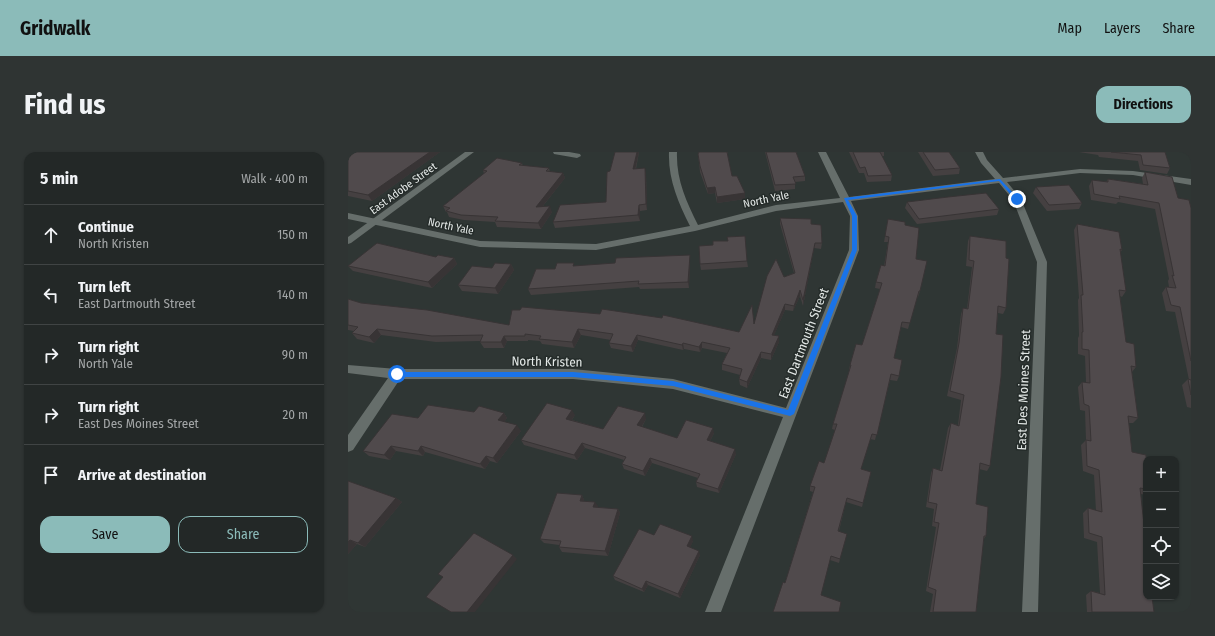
<!DOCTYPE html>
<meta charset="utf-8">
<style>
:root{--surface:#232827;--page:#2f3433;--text:#f1f3f6;--muted:#a3a6a7;--line:#404444;--accent:#8bbbb9}
body{margin:0;font-family:"Fira Sans Condensed",sans-serif;background:var(--page);color:var(--text)}
.controls{position:absolute;right:12px;bottom:12px;display:grid;overflow:hidden;border-radius:8px;box-shadow:0 1px 3px #0004}
.controls button{width:36px;height:36px;display:grid;place-items:center;padding:0;border:0;border-bottom:1px solid var(--line);background:var(--surface);color:var(--text);font:20px sans-serif}
.stop{position:absolute;width:12px;height:12px;margin:-9px;border:3px solid #1a73e8;border-radius:50%;background:#fff}
.stop.end{background:#1a73e8;border-color:#fff;box-shadow:0 1px 4px #0008}
.list{margin:0;padding:0;list-style:none}
h2{display:flex;justify-content:space-between;align-items:center;height:52px;margin:0;padding:0 16px;font-size:17px}
h2 small{font-size:13px;font-weight:400;color:var(--muted)}
.list li{display:grid;grid-template-columns:26px 1fr auto;gap:12px;align-items:center;box-sizing:border-box;height:60px;padding:0 16px;border-top:1px solid var(--line)}
.list b{display:block;font-size:15px;white-space:nowrap}
.list p{margin:0;font-size:13px;white-space:nowrap;color:var(--muted)}
.list em{font-size:13px;font-style:normal;color:var(--muted)}
.actions{display:flex;gap:8px;padding:12px 16px}
.actions a{flex:1;padding:9px 0;border:1px solid var(--accent);border-radius:12px;text-align:center;font-size:14px;color:var(--accent)}
.actions .main{background:var(--accent);color:#111}
.icon{flex:none;width:22px;height:22px;fill:none;stroke:currentColor;stroke-width:2;stroke-linecap:round;stroke-linejoin:round}
.map{position:relative;flex:none;width:843px;height:460px;overflow:hidden;border-radius:12px}
header{display:flex;align-items:center;gap:24px;box-sizing:border-box;height:56px;padding:0 20px;background:var(--accent);color:#111}
header strong{font-size:19px}
nav{display:flex;gap:22px;margin-inline-start:auto;font-size:14px}
.intro{display:flex;align-items:center;justify-content:space-between;box-sizing:border-box;height:96px;padding:0 24px}
h1{margin:0;font-size:28px}
.button{padding:10px 18px;border-radius:12px;background:var(--accent);color:#111;font-size:14px;font-weight:700}
main{display:flex;gap:24px;padding:0 24px}
aside{flex:1;background:var(--surface);border-radius:12px;box-shadow:0 1px 3px #0004}
.map>svg:first-child{display:block}
.lines{fill:none;stroke-linecap:round;stroke-linejoin:round}
.street{fill:#666e6b;fill-rule:evenodd}
.secondary{fill:#666e6b;fill-rule:evenodd}
.wall{fill:#454041}
.shaded-wall{fill:#383435}
.building{fill:#504a4c;stroke:#383435}
.route{fill:#1a73e8}
.labels{text-anchor:middle;stroke-width:3;stroke-linejoin:round;paint-order:stroke}
.far-street-label{font-size:11px;fill:#e3e8e6;stroke:#252c2a}
.street-label{font-size:13px;fill:#e3e8e6;stroke:#252c2a}
</style>
<header>
<strong>Gridwalk</strong>
<nav><a>Map</a><a>Layers</a><a>Share</a></nav>
</header>
<div class="intro"><h1>Find us</h1><a class="button">Directions</a></div>
<main>
<aside>
<h2>5 min<small>Walk · 400 m</small></h2>
<ul class="list">
<li><svg class="icon" aria-label="ahead" viewBox="0 0 24 24"><path d="M12 20V5M6 11l6-6 6 6"/></svg><div><b>Continue</b><p>North Kristen</p></div><em>150 m</em></li>
<li><svg class="icon" aria-label="left" viewBox="0 0 24 24"><path d="M17 20v-9H6M10 6l-5 5 5 5"/></svg><div><b>Turn left</b><p>East Dartmouth Street</p></div><em>140 m</em></li>
<li><svg class="icon" aria-label="right" viewBox="0 0 24 24"><path d="M7 20v-9h11M14 6l5 5-5 5"/></svg><div><b>Turn right</b><p>North Yale</p></div><em>90 m</em></li>
<li><svg class="icon" aria-label="right" viewBox="0 0 24 24"><path d="M7 20v-9h11M14 6l5 5-5 5"/></svg><div><b>Turn right</b><p>East Des Moines Street</p></div><em>20 m</em></li>
<li><svg class="icon" aria-label="arrive" viewBox="0 0 24 24"><path d="M6 21V4h12l-3 4 3 4H6"/></svg><div><b>Arrive at destination</b></div></li>
</ul>
<div class="actions"><a class="main">Save</a><a>Share</a></div>
</aside>
<div class="map">
<svg width="843" height="460" viewBox="0 0 843 460">
<rect width="100%" height="100%" fill="#2f3634"/>
<g class="lines">
<!-- street -->
<path class="street" d="M205 0H221L232 2 233 4 229 6 206 2Z
M321 0H329C328 27 338 49 350 73L428 53 492 46 470 0H478L501 45 647 27 633 11 627 0H635L639 8 655 26 732 17 785 19 843 27V33L785 23 732 21 659 30 673 47 699 110 690 460H674L689 110 665 48 651 31 503 49 510 64 511 98 373 460H357L435 265 325 237 225 227H52L5 298 0 300V283L40 226 0 221V213L49 217H225L325 227 438 256 501 98 502 64 495 50 428 59 347 79 248 98 132 95 0 67V61L132 89 248 92 342 74C330 50 320 27 321 0Z"/>
<!-- secondary -->
<path class="secondary" d="M117 0H126L3 91 0 92V85Z"/>
</g>
<!-- wall -->
<path class="wall" d="M0 0H92L24 49 0 44Z
M267 0H291L288 17 298 21 299 58 292 59V69L207 76 205 70 258 50 262 19Z
M351 0H380L379 1 384 24 397 41V47L369 51 367 41 360 42 352 20 350 2Z
M417 0H448L457 24V29L447 30V37L427 39Z
M501 0H536V4H534L544 23 543 29 519 30 516 21H511Z
M570 0H601L612 16 611 22 585 24Z
M731 0H817L822 16 819 22 792 18 790 9 751 5 750 3Z
M174 11 175 14 201 16 202 20 215 21 217 26 195 54 204 60 193 77 149 75 147 70 116 68 101 65 99 60H98L95 54 136 22 135 18Z
M797 20 843 56V256L839 255 834 233 840 227 841 228 827 160 818 159 814 141 818 135H821L820 129 821 127 807 57 770 50 768 52 743 48 741 34 744 28 758 30 760 27 795 32 794 26Z
M688 35 734 51 731 57 699 59 685 41Z
M559 50 651 57 649 63 569 72 557 56Z
M432 66 463 72 474 91 473 97 466 96 455 154 452 144 445 159 437 158 426 183 431 184V190L423 208 413 206 399 236 392 233 391 227 392 223 374 218V212L379 201 354 196 352 200 336 197 335 198 290 188 285 200 263 196 261 191 263 188 233 183 226 196 194 192 192 189 180 188V189H159L156 196H136L132 190V189L88 190 33 183 26 191 9 187 4 181 6 179 0 178V147L13 151 161 173 391 180 406 172 436 125 446 121 432 72Z
M540 67 557 73 568 107 572 139 570 145H569L560 177 553 175 546 206 551 224 549 229 542 228 527 288 522 287 513 317 523 320 514 355 498 350 491 379 492 407 491 411 482 408 437 431 465 340 462 339V334L476 311 487 278 484 277 485 272 502 218H501L502 213 514 193 532 137 527 136 528 130 536 114 540 90H536Z
M729 72 774 98 772 101 778 139 774 145 772 144 778 190 788 215 784 220 790 266 785 271H781L784 300 798 307V342L797 343 793 342 798 445 806 460H739L738 443 743 439 752 441 749 390 736 386 735 361 740 356 748 359 746 323 735 319 733 293 738 288 737 259 732 258 730 235 734 230H738L737 204 730 202V186L731 184 730 148 731 146 726 78Z
M622 84 658 156 655 162 650 161 648 182 642 314 639 319 631 317 628 352 638 384 635 388 628 460H582L585 442 578 439 588 375 584 374 586 357 578 355 583 321 585 316 592 318 600 276 603 271 610 273 613 248 599 244 609 196 613 162 615 156 619 157 624 115 618 114 620 89Z
M380 89 399 109 400 115 353 118 352 112 365 93Z
M88 105 106 106 109 112 84 136 5 119 0 114Z
M342 109 341 136 292 137 291 135 183 143 180 137 207 117 228 114Z
M163 112 166 118 150 142 114 139 110 133 144 116Z
M126 260 156 261 159 266 156 270 173 279 149 311 142 309 137 317 77 300 75 304 48 299 42 308 21 304 15 299 70 266Z
M227 263 224 268 255 277 298 267 294 275 329 286 366 281 362 289 388 302 371 341 349 335 348 330 350 326 304 311 297 324 276 317 274 312 276 308 237 296 229 308 176 293 173 288Z
M0 329 48 346 54 350 17 395 9 392 0 402Z
M234 343 236 348V349L250 354 249 355 270 357 272 361 260 404 214 400 211 395V393L196 391 192 387Z
M306 383 345 389 342 395 352 403 332 446 300 433 296 440 267 428 265 424Z"/>
<!-- shaded-wall -->
<path class="shaded-wall" d="M82 0H92L24 49 20 43Z
M289 0H291L286 23 285 17Z
M297 16 298 21 299 58 298 52Z
M215 21 217 26 190 60 188 55Z
M367 35V41L360 42 359 36Z
M397 41V47L369 51V45Z
M291 53 292 59V69L290 63Z
M202 54 204 60 193 77 190 71Z
M467 91 466 96 455 154V148Z
M342 103V109L341 136 340 130Z
M106 106 109 112 84 136 80 130Z
M163 112 166 118 150 142 147 136Z
M452 138V144L445 159 446 154Z
M437 152V158L424 188V183Z
M29 177 33 183 26 191 21 185Z
M230 177 233 183 226 196 224 190Z
M289 183 290 188 285 200 283 194Z
M156 184 159 189 156 196 153 190Z
M431 184V190L423 208V202Z
M354 190V196L352 200 351 195Z
M335 191 336 197 335 198 334 193Z
M413 200V206L399 236V230Z
M224 258 227 263 221 272 218 267Z
M156 261 159 266 154 273 150 268Z
M297 261 298 267 291 279 289 273Z
M169 273 173 279 149 311 145 306Z
M365 276 366 281 360 293 359 288Z
M234 291 237 296 229 308 226 303Z
M43 294 48 299 42 308 36 303Z
M73 294 77 300 75 304 70 299Z
M387 297 388 302 371 341 370 337Z
M138 304 142 309 137 317 132 312Z
M302 306 304 311 297 324 295 319Z
M234 343 236 348 235 353 232 349Z
M48 346 54 350 17 395 10 391Z
M247 350 250 354 248 360 245 355Z
M270 357 272 361 260 404 257 399Z
M344 384 345 389 341 398 339 394Z
M2 388 9 392 0 402V390Z
M351 399 352 403 332 446 330 442Z
M165 403 169 407 127 460H119Z
M298 429 300 433 296 440 294 437Z"/>
<!-- building -->
<path class="building" d="M0 0H82L20 43 0 39Z
M267 0H289L285 17 297 16 298 52 291 53 290 63 205 70 212 53 258 50 259 20 262 19Z
M351 0H379L384 24H389L397 41 369 45 367 35 359 36 352 14 350 2Z
M418 0H448L457 24 445 25 448 32 427 33Z
M505 0H532L544 23 520 24 517 15 512 16Z
M575 0H601L612 16 587 18Z
M763 0H817L822 16 795 13 793 3Z
M149 6 174 11 171 13 201 16 198 19 215 21 188 55 202 54 190 71 147 69 150 65 113 63 98 59 102 56 95 54 139 19 135 18Z
M797 20 824 25 830 46 841 48 843 56V209L832 155 823 153 818 135 828 136 824 123 826 124 811 51 771 44 772 47 746 42 744 28 760 30V27L800 33Z
M721 33 734 51 701 53 688 35Z
M638 41 651 57 571 67 559 50 600 45Z
M432 66 463 67V72L473 73 474 91H467L455 148 452 138 446 154 437 152 424 183 431 184 423 202 413 200 399 230 391 227 394 217 374 212 382 196 354 190 351 195 335 191 334 193 289 183 283 194 261 191 265 182 230 177 224 190 191 187 193 184 177 182V184H156L153 190H132L135 183 84 184 29 177 21 185 4 181 10 175 0 173V147L13 151 79 158 161 173 164 158H172L174 155 252 162 254 157 314 166 315 163 391 180 404 153 406 172 419 124 428 107 436 125 447 121Z
M540 67 557 70V73L571 76 568 107 579 109 572 139H571L562 171 554 170 546 206 554 208 551 224 543 222 529 283 524 282 513 317 523 320 515 351 499 346 490 379 499 382 492 407 483 404 473 443 493 450 491 460H425L435 430 437 431 467 335 462 334 471 309 476 311 489 272H485L503 213H502L508 192 514 193 534 131 528 130 533 113 537 114 541 85 537 84Z
M729 72 771 80 774 98 772 97 778 139 771 138 778 190 786 192 788 215 783 214 790 266 780 264 784 300 798 303V337L792 336 796 372 798 385V445H804L806 460H744L743 439 757 443 754 385 741 381 740 356 754 360 751 318 739 314 738 288 743 289 741 254 736 252 734 230 742 231 741 198 734 197V180H735L733 143H735Z
M397 84 399 109 352 112 351 94 365 93V89H380L379 85Z
M622 84 658 89V106L661 107 658 156 650 154 648 182 655 183 653 225 642 314 632 311 628 352 640 355 638 384H636L628 460H585L588 438 580 435 591 371 586 370 589 352 580 350 585 316 594 319 603 271 611 274 616 243 602 239 611 191 615 156 620 157 626 109 621 108Z
M29 91 88 105 90 103 106 106 80 130 0 114Z
M342 103 340 130 290 132 291 129 180 137 188 117H207L209 111H226L225 114 267 111 268 106Z
M147 111 163 112 147 136 110 133 124 114 144 116Z
M840 227 843 228V243Z
M199 251 224 258 218 267 255 277 270 254 297 261 289 273 329 286 338 268 365 276 359 288 387 297 370 337 348 330 352 322 302 306 295 319 274 312 278 305 234 291 226 303 173 288Z
M80 253 126 260 131 254 156 261 150 268 169 273 145 306 138 304 132 312 73 294 70 299 43 294 36 303 15 299 44 262 70 266Z
M0 329 48 346 10 391 2 388 0 390Z
M209 341 234 343 232 349 247 350 245 355 270 357 257 399 211 395 213 389 192 387Z
M312 372 344 384 339 394 351 399 330 442 298 429 294 437 265 424 291 377 306 383Z
M126 381 165 403 119 460H103L78 445 95 425 90 422Z"/>
<!-- route -->
<path class="route" d="M652 27 670 46V48H667L651 29 500 48 509 64V98L446 262 442 264 325 234 225 225H49L45 222 49 220H225L325 229 440 258 504 98V64L496 46Z"/>
<g class="labels">
<!-- far-street labels -->
<g class="far-street-label">
<text transform="translate(55 36) rotate(-36)" y="4">East Adobe Street</text>
<text transform="translate(418 47) rotate(-12)" y="4">North Yale</text>
<text transform="translate(103 74) rotate(12)" y="4">North Yale</text>
</g>
<!-- street labels -->
<g class="street-label">
<text transform="translate(455 191) rotate(-69)" y="5">East Dartmouth Street</text>
<text transform="translate(199 209) rotate(1)" y="5">North Kristen</text>
<text transform="translate(675 238) rotate(-88)" y="5">East Des Moines Street</text>
</g>
</g>
</svg>
<div class="controls">
<button>+</button>
<button>−</button>
<button><svg class="icon" aria-label="locate" viewBox="0 0 24 24"><circle cx="12" cy="12" r="6"/><path d="M12 2v4M12 18v4M2 12h4M18 12h4"/></svg></button>
<button><svg class="icon" aria-label="layers" viewBox="0 0 24 24"><path d="M12 4l9 5-9 5-9-5zM3 14l9 5 9-5"/></svg></button>
</div>
<div class="stop" style="left:49px;top:222px"></div>
<div class="stop end" style="left:669px;top:47px"></div>
</div>
</main>
